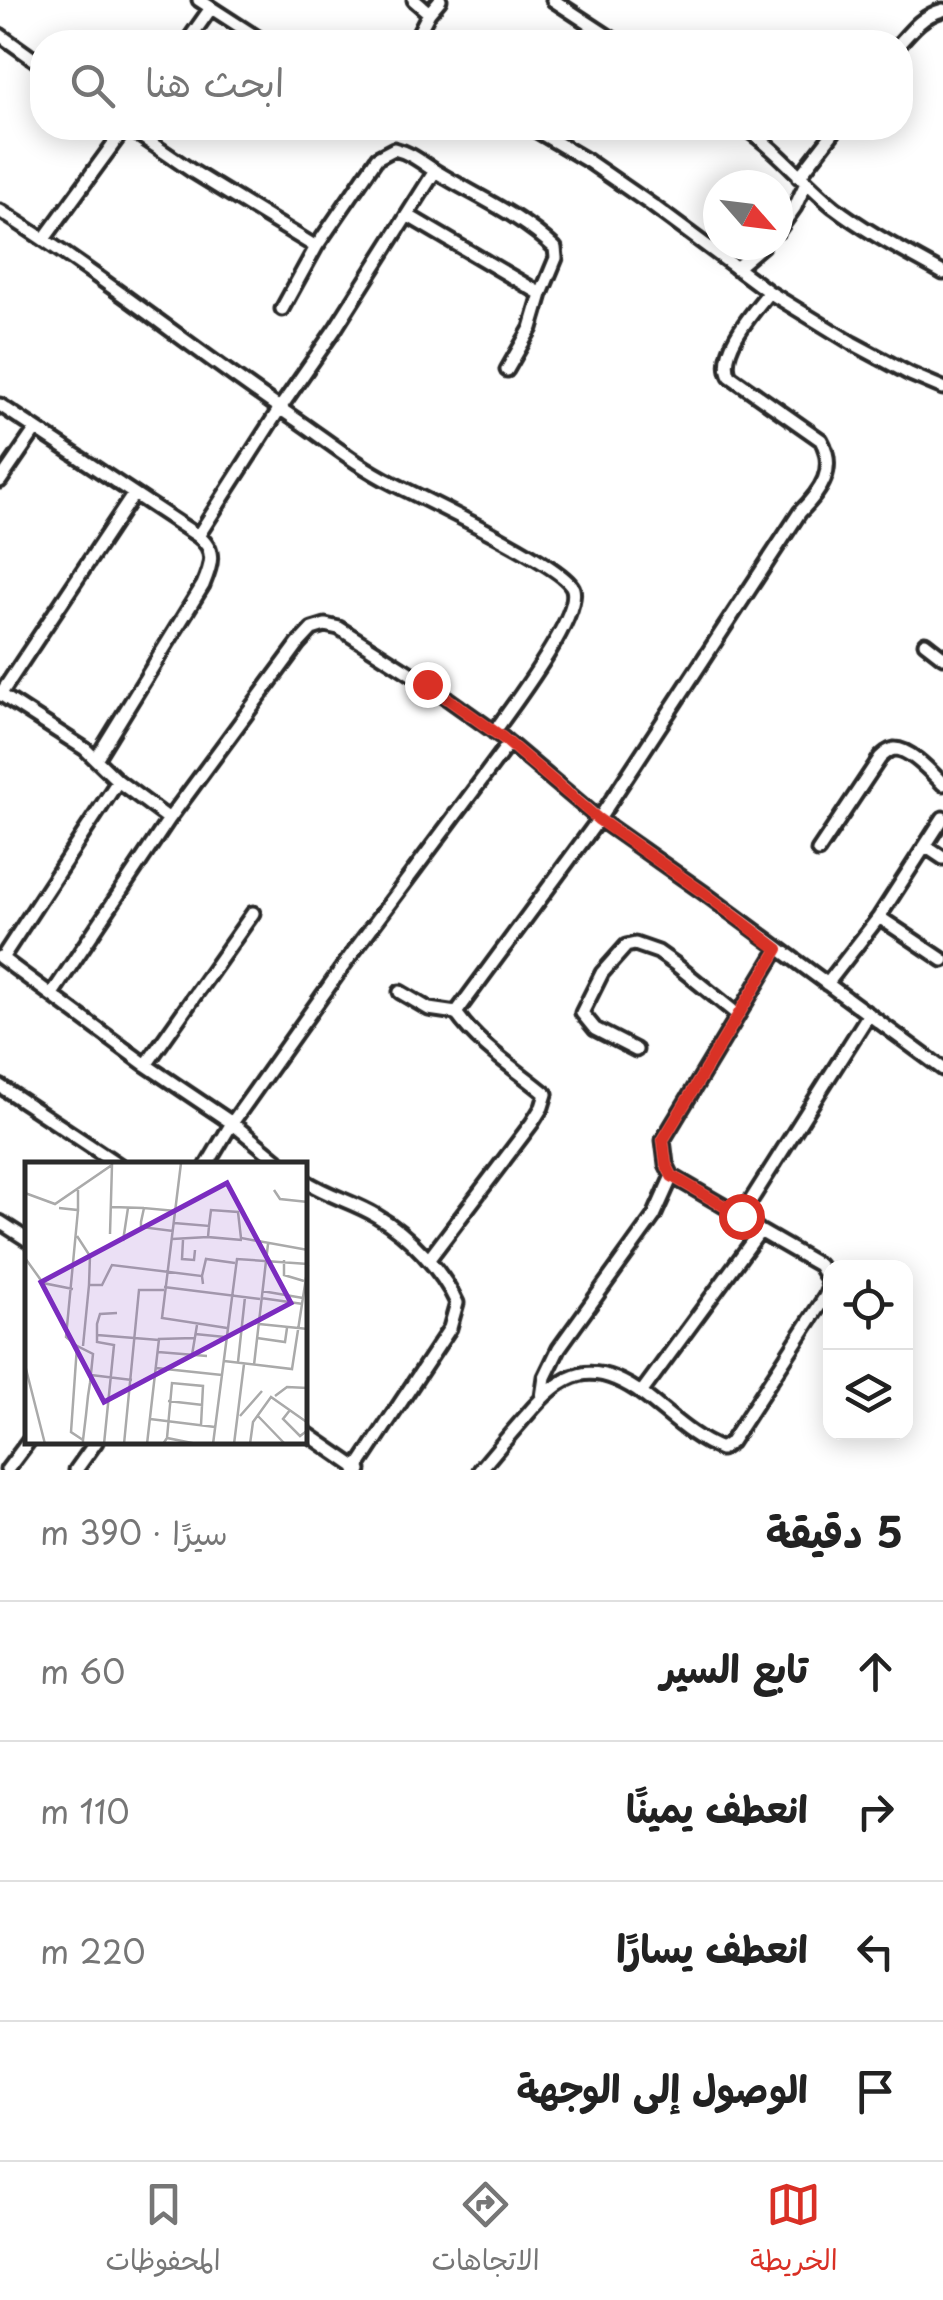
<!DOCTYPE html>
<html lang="ar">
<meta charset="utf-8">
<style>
:root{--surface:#fff;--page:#f2f2f2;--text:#222;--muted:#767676;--line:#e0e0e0;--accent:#d93025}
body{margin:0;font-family:"Playpen Sans","Playpen Sans Arabic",sans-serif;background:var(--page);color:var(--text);direction:rtl}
.controls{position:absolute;right:30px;bottom:30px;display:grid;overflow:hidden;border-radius:20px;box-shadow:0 5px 25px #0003}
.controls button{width:90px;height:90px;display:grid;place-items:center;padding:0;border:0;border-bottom:2px solid var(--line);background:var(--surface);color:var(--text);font:50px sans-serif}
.compass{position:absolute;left:703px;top:170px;width:90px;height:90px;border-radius:50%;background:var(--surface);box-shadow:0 5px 25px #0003;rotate:118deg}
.stop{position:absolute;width:30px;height:30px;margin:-22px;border:8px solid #d93025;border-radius:50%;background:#fff}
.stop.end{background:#d93025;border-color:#fff;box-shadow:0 2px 10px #0008}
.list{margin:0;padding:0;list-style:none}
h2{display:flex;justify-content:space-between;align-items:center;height:130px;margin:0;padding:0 40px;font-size:42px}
h2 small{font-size:32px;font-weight:400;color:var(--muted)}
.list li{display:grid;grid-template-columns:65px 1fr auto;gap:30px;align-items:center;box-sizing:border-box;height:140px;padding:0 40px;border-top:2px solid var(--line)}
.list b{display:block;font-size:38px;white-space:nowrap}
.list em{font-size:32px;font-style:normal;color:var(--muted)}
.icon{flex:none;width:55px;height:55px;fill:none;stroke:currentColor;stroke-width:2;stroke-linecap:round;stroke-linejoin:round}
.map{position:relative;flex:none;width:943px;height:1470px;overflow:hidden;direction:ltr}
.search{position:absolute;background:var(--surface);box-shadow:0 5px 25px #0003;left:30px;right:30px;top:30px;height:110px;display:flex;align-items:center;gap:25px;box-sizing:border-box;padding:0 35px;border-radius:40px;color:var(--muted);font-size:38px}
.sheet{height:690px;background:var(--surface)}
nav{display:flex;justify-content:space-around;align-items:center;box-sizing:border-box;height:140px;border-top:2px solid var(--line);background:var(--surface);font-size:28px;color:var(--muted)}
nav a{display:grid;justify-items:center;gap:5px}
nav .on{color:var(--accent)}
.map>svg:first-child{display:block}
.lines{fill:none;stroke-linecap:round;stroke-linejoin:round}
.street-casing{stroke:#2b2b2b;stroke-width:19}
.street{stroke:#fff;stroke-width:11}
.route{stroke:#d93025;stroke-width:12}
.inset-road{fill:none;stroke:#aaa;stroke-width:2.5}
.view{fill:#7b2cbf;fill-opacity:0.15;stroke:#7b2cbf;stroke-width:5}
.inset-edge{fill:none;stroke:#2b2b2b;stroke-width:5}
</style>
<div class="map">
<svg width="943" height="1470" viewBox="0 0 943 1470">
<rect width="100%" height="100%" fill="#fff"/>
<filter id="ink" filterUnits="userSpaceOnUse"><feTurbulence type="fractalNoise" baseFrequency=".01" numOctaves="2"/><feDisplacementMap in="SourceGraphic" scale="20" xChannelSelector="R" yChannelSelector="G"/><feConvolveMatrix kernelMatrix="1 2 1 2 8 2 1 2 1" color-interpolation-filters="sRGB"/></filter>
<g filter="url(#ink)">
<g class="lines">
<defs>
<path id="street" d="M199 0 264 42
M553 0 617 42
M429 13 440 0
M0 35 42 65
M187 42 211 8
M414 42 429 13 414 0
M900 43C913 28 924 15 943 10
M129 128 192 171 316 247 377 158 394 149C411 153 421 162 435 171 477 197 518 213 555 248L556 258 541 294 531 328 507 370
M532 128 588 161 653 206 769 292
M745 128C778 150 803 182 834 207 868 233 906 252 943 273
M799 177 837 128
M0 211C100 274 193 349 291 416 324 438 356 465 392 483 420 497 567 567 573 589 581 616 512 707 494 732
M407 215 541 294
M778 231 795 207 806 183
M44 239 125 128
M736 268 763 245
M282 309 316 247
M0 405 198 536C217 550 211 566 203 585L96 759
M0 481 35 430
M198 536 280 408 335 329 435 171
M925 643 943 657
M0 694 85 749 118 781 169 819
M0 695 133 495
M925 846 943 858
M818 851 880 758C884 754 888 750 894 749 910 748 933 774 943 784
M879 917 943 960
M0 957 146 1065 232 1123 283 1165
M2 958 118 781
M827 984 879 917 943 818
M400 992 429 1009 456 1013 599 819 800 512C821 491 837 469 821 440L730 376C717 352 754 311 769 292L852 343 910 374 943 388
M52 994 169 819 298 644 312 629 325 625 339 628 427 684 503 738 599 819 704 893 943 1069
M636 1050 595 1029 582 1013 602 973 626 946 635 944 658 952 675 964 738 1015
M146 1065 253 913
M0 1086 119 1165
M207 1165 232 1123 354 951 509 743
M672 1176 666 1164 663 1140 778 949
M305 1181C328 1196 354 1202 377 1216 408 1234 442 1270 457 1303L450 1328 356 1470
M0 1222 28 1240
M429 1259 532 1123 542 1107 546 1094C515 1068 480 1047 456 1013
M641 1393 760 1231
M542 1397 545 1377 559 1348 654 1216 672 1176 741 1216
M305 1432 360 1470
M7 1470 28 1442
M76 1470 96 1442
M480 1470C495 1452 510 1434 526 1416 564 1371 592 1357 645 1396 670 1415 692 1438 721 1449L731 1442 825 1297 829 1287 827 1278 819 1265 760 1231 741 1216 869 1014"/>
</defs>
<!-- street casing -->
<use href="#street" class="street-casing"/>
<!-- street -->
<use href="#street" class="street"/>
</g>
</g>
<g class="lines" filter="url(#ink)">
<!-- route -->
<path class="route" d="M427 684 503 738 598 819 704 893 778 949 663 1140 666 1164 672 1176 741 1216"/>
</g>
<!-- overview -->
<g transform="translate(25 1162)">
<rect width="282" height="282" fill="#fff"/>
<path class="inset-road" d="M156 1 137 156 202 166M249 28 255 37 283 40M0 31 30 42 87 3 85 72M87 45 119 46M34 46 53 48V28M149 61 184 64 186 48 213 50 216 76 283 88M184 64 183 75 217 78M148 69 116 65V60L119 46 151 49M52 74 65 94 64 123H77L87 103 177 114 178 122M147 77 183 75M158 78 157 97 169 98 170 88M98 79 103 46M0 96 18 121 48 127M259 98V113L279 119M177 114 181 97 210 101M139 125 235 137M237 129 278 136M236 136 278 142M234 162 283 167M170 172 200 175M72 173 134 178M232 176 260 180 262 166M52 184 41 175 53 48M58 184 64 123M133 190 182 194M167 193 172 163M199 199 267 207 283 103M213 200 220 135M0 203 20 282M229 203 243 82M131 206 197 213M66 213 107 218M250 234 262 225 283 226M143 239 178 243M265 248 258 257 275 274 283 268M232 253 260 282M215 254 237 229M125 257 190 265M142 276 147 221 178 224 176 263M58 282V278L61 253 63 234 65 221 68 192 52 184 46 270 58 278M79 282 89 183 72 180V162L75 152 92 151M99 282 114 128H139M122 282 134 177 169 176M138 282 142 276 172 282M188 282 212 97 283 102M209 282 219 202M225 282 228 260 246 235 283 261"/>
<path class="view" d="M202 21 266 141 79 240 16 120Z"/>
<rect width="282" height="282" class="inset-edge"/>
</g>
</svg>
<div class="controls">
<button><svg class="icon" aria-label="locate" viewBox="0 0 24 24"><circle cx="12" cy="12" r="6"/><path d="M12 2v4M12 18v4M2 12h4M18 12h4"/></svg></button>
<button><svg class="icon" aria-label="layers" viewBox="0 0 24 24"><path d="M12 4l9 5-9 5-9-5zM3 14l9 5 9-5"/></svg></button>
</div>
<svg class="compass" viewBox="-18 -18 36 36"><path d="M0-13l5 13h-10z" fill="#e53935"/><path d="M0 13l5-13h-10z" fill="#767676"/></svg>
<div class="stop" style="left:741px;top:1216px"></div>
<div class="stop end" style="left:427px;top:684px"></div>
<div class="search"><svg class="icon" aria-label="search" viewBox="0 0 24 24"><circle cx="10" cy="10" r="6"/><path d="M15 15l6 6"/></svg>ابحث هنا</div>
</div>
<section class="sheet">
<h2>5 دقيقة<small>سيرًا · 390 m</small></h2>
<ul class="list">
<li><svg class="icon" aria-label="ahead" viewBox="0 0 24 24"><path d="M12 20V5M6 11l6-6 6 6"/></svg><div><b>تابع السير</b></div><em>60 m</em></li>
<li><svg class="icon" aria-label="right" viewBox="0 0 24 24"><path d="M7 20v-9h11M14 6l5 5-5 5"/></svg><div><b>انعطف يمينًا</b></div><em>110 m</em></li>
<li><svg class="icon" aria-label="left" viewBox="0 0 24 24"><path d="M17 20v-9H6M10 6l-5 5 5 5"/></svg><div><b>انعطف يسارًا</b></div><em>220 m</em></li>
<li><svg class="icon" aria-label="arrive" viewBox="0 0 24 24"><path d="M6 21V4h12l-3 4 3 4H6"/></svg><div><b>الوصول إلى الوجهة</b></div></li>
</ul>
</section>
<nav>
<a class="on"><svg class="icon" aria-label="map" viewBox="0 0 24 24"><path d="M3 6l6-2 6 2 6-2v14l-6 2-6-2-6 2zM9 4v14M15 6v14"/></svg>الخريطة</a>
<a><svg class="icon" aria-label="directions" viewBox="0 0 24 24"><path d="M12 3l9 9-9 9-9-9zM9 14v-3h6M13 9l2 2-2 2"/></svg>الاتجاهات</a>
<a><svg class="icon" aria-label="saved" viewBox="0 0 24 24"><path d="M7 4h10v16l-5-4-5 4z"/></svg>المحفوظات</a>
</nav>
